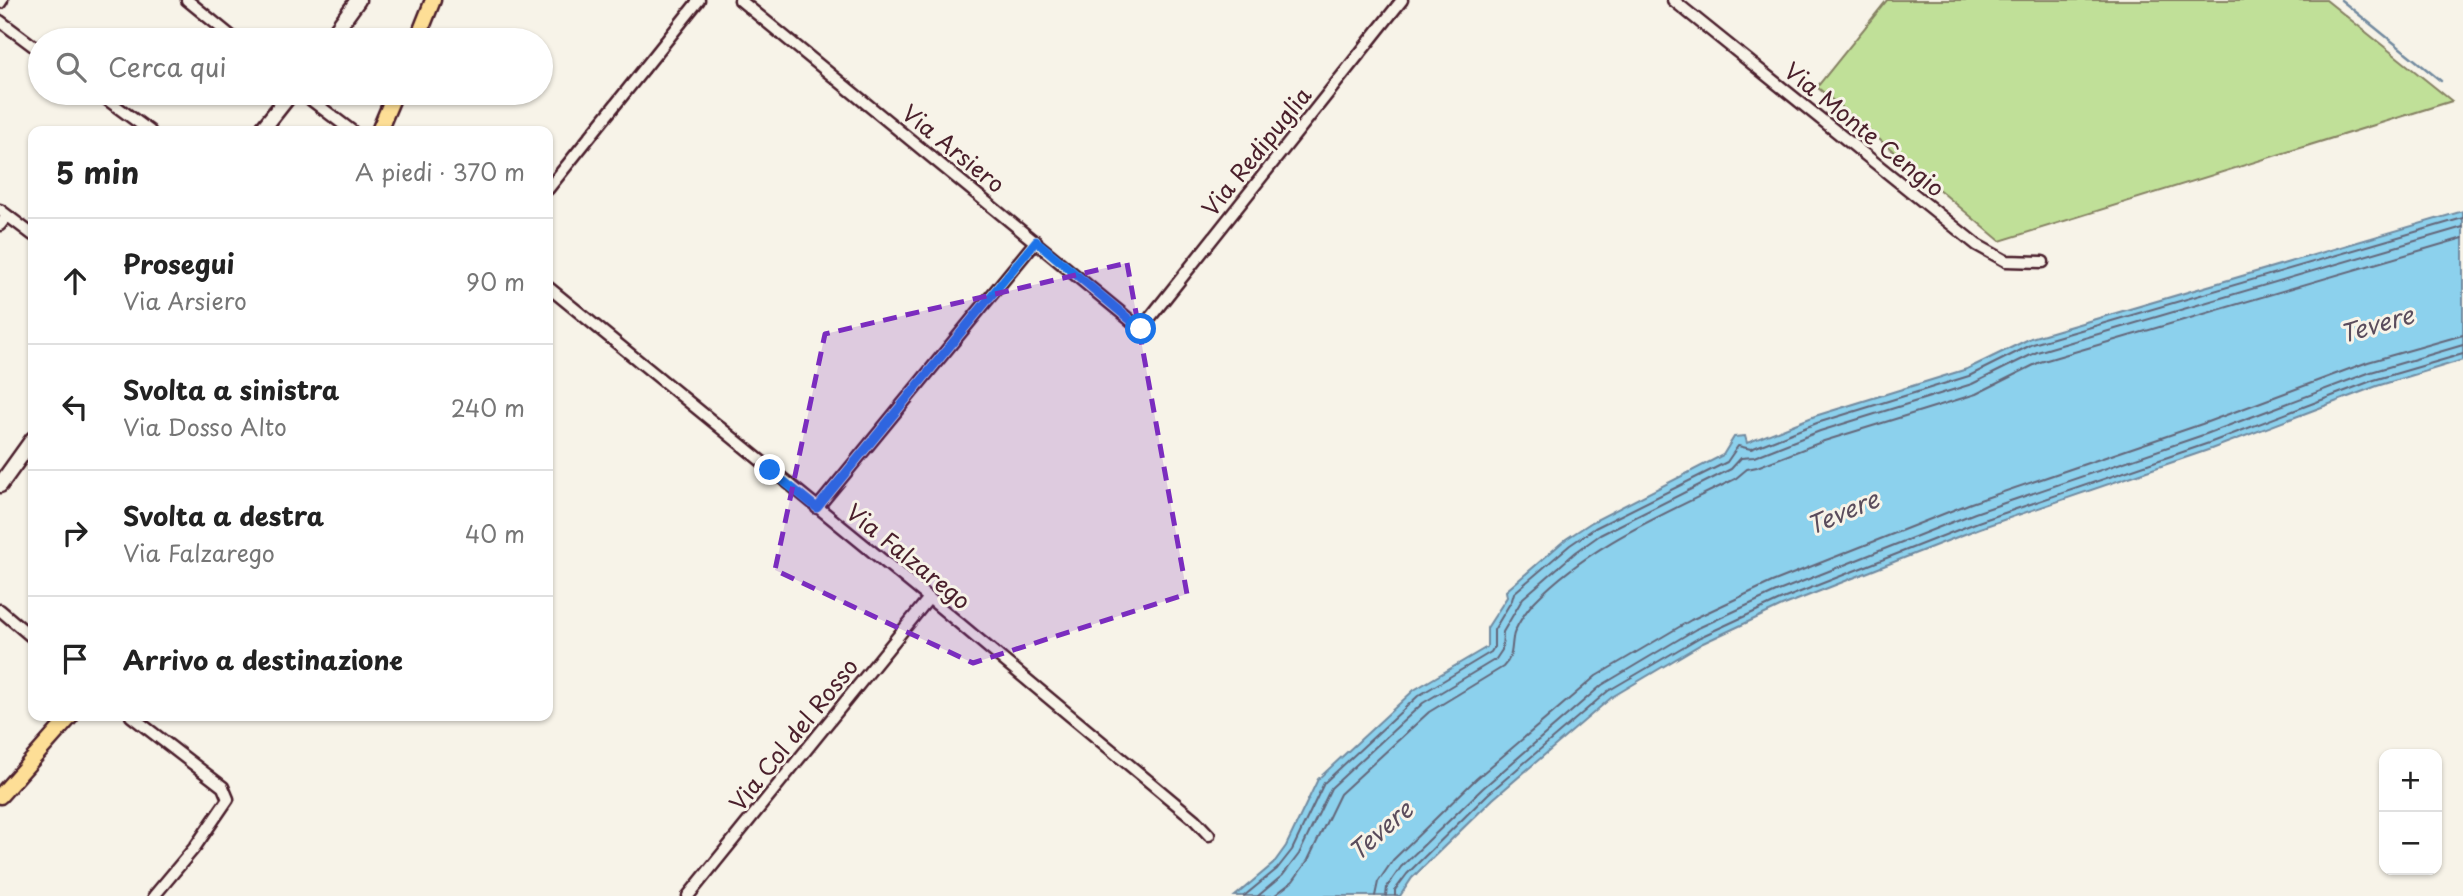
<!DOCTYPE html>
<html lang="it">
<meta charset="utf-8">
<style>
:root{--surface:#fff;--page:#f2f2f2;--text:#222;--muted:#767676;--line:#e0e0e0}
body{margin:0;font-family:"Playpen Sans",sans-serif;background:var(--page);color:var(--text)}
.controls{position:absolute;right:21px;bottom:21px;display:grid;overflow:hidden;border-radius:14px;box-shadow:0 2px 5px #0004}
.controls button{width:63px;height:63px;display:grid;place-items:center;padding:0;border:0;border-bottom:2px solid var(--line);background:var(--surface);color:var(--text);font:35px sans-serif}
.stop{position:absolute;width:21px;height:21px;margin:-16px;border:5px solid #1a73e8;border-radius:50%;background:#fff}
.stop.end{background:#1a73e8;border-color:#fff;box-shadow:0 2px 7px #0008}
.list{margin:0;padding:0;list-style:none}
h2{display:flex;justify-content:space-between;align-items:center;height:91px;margin:0;padding:0 28px;font-size:30px}
h2 small{font-size:23px;font-weight:400;color:var(--muted)}
.list li{display:grid;grid-template-columns:46px 1fr auto;gap:21px;align-items:center;box-sizing:border-box;height:126px;padding:0 28px;border-top:2px solid var(--line)}
.list b{display:block;font-size:26px;white-space:nowrap}
.list p{margin:0;font-size:23px;white-space:nowrap;color:var(--muted)}
.list em{font-size:23px;font-style:normal;color:var(--muted)}
.icon{flex:none;width:38px;height:38px;fill:none;stroke:currentColor;stroke-width:2;stroke-linecap:round;stroke-linejoin:round}
.map{position:relative;flex:none;width:2463px;height:896px;overflow:hidden}
.search{position:absolute;background:var(--surface);box-shadow:0 2px 5px #0004;left:28px;top:28px;width:525px;height:77px;display:flex;align-items:center;gap:18px;box-sizing:border-box;padding:0 24px;border-radius:38px;color:var(--muted);font-size:26px}
.panel{position:absolute;background:var(--surface);box-shadow:0 2px 5px #0004;left:28px;top:126px;width:525px;height:595px;border-radius:14px}
.map>svg:first-child{display:block}
.green{fill:#c0e098;stroke:#858062;stroke-width:2}
.water{fill:#8cd1ed;stroke:#728a9f;stroke-width:2}
.lines{fill:none;stroke-linecap:round;stroke-linejoin:round}
.shore{stroke:#646679;stroke-width:2}
.stream{stroke:#728a9f;stroke-width:2.5}
.street-casing{stroke:#4a1f2b;stroke-width:15}
.secondary-casing{stroke:#4a1f2b;stroke-width:19}
.primary-casing{stroke:#4a1f2b;stroke-width:19}
.street{stroke:#f7f3e8;stroke-width:10}
.secondary{stroke:#f7f3e8;stroke-width:14}
.primary{stroke:#fdde96;stroke-width:14}
.route{stroke:#1a73e8;stroke-width:9}
.marked{fill:#7b2cbf;fill-opacity:0.2;stroke:#7b2cbf;stroke-width:5;stroke-dasharray:14 9;stroke-linejoin:round}
.labels{text-anchor:middle;stroke-width:6;stroke-linejoin:round;paint-order:stroke}
.street-label{font-size:23px;fill:#4a1f2b;stroke:#f7f3e8}
.water-label{font-size:24px;font-style:italic;fill:#5a4c5c;stroke:#f7f3e8}
</style>
<div class="map">
<svg width="2463" height="896" viewBox="0 0 2463 896">
<rect width="100%" height="100%" fill="#f7f3e8"/>
<filter id="ink" filterUnits="userSpaceOnUse"><feTurbulence type="fractalNoise" baseFrequency=".0143" numOctaves="2"/><feDisplacementMap in="SourceGraphic" scale="14" xChannelSelector="R" yChannelSelector="G"/><feConvolveMatrix kernelMatrix="1 2 1 2 8 2 1 2 1" color-interpolation-filters="sRGB"/></filter>
<g filter="url(#ink)">
<!-- green -->
<path class="green" d="M1887 0H2326L2452 101 2000 241 1817 87Z"/>
<!-- water -->
<path class="water" d="M2463 211V360L2377 386 2211 449 1980 528 1782 606 1703 643 1612 697 1493 799 1412 878 1400 896H1235L1273 864 1286 846 1318 779 1414 690 1487 647V628L1507 597 1506 591 1566 539 1592 522 1723 455 1734 437 1745 436 1747 443 1815 416 1967 369 2031 338Z"/>
<g class="lines">
<!-- shore -->
<path class="shore" d="M1244 896 1277 869 1292 850 1324 783 1418 696 1491 652 1494 647V630L1512 600 1514 593 1570 545 1595 528 1727 462 1738 446 1751 449 1817 423 1969 376 2033 344 2463 218
M1258 896 1283 875 1299 854 1331 788 1423 703 1496 659 1502 650 1503 632 1523 598 1576 552 1600 535 1731 469 1741 458 1754 457 1820 431 1972 384 2037 352 2463 227
M1274 896 1293 881 1308 860 1340 794 1429 712 1503 667C1513 657 1511 650 1513 638 1514 628 1528 608 1535 601 1590 544 1665 514 1735 479L1747 469 1757 467 1824 441 1976 394 2040 362 2463 238
M1375 896 1378 882 1393 860 1476 779 1596 676 1691 620 1772 582 1971 503 2202 424 2368 362 2463 335
M1386 896 1387 887 1401 867 1483 788 1602 685 1696 629 1776 592 1975 513 2206 434 2371 372 2463 345
M1395 896V890L1407 874 1488 794 1608 691 1700 637 1780 600 1978 522 2209 443 2374 380 2463 354"/>
<!-- stream -->
<path class="stream" d="M2341 0 2441 81"/>
<defs>
<path id="street" d="M187 0 236 40
M740 0 1141 329 1402 0
M1673 0 1977 245 2006 261 2043 262
M0 3 2 0
M0 21 40 51
M98 93 150 131
M302 93 352 131
M548 189 699 0
M0 210 33 235
M0 225 7 216
M548 287 929 598 1194 819 1209 835
M817 508 1036 241
M0 610 33 638
M131 716 223 787 228 799 195 847 154 896
M688 896 929 598"/>
<path id="secondary" d="M329 40 358 0
M261 131 291 93
M0 485 33 439"/>
<path id="primary" d="M417 40 433 0
M379 131 395 93
M0 796 71 716"/>
</defs>
<!-- street casing -->
<use href="#street" class="street-casing"/>
<!-- secondary casing -->
<use href="#secondary" class="secondary-casing"/>
<!-- primary casing -->
<use href="#primary" class="primary-casing"/>
<!-- street -->
<use href="#street" class="street"/>
<!-- secondary -->
<use href="#secondary" class="secondary"/>
<!-- primary -->
<use href="#primary" class="primary"/>
</g>
</g>
<g class="lines" filter="url(#ink)">
<!-- route -->
<path class="route" d="M770 470 817 508 1036 241 1141 329"/>
</g>
<!-- marked area -->
<path class="marked" d="M1127 263 1187 594 973 663 775 570 825 334Z"/>
<g class="labels">
<!-- street labels -->
<g class="street-label">
<text transform="translate(1864 130) rotate(39)" y="8">Via Monte Cengio</text>
<text transform="translate(953 149) rotate(39)" y="8">Via Arsiero</text>
<text transform="translate(1257 152) rotate(-51)" y="8">Via Redipuglia</text>
<text transform="translate(908 557) rotate(39)" y="8">Via Falzarego</text>
<text transform="translate(794 735) rotate(-51)" y="8">Via Col del Rosso</text>
</g>
<!-- water labels -->
<g class="water-label">
<text transform="translate(2377 325) rotate(-16)" y="8">Tevere</text>
<text transform="translate(1843 513) rotate(-23)" y="8">Tevere</text>
<text transform="translate(1381 831) rotate(-41)" y="8">Tevere</text>
</g>
</g>
</svg>
<div class="controls">
<button>+</button>
<button>−</button>
</div>
<div class="stop" style="left:1141px;top:329px"></div>
<div class="stop end" style="left:770px;top:470px"></div>
<div class="search"><svg class="icon" aria-label="search" viewBox="0 0 24 24"><circle cx="10" cy="10" r="6"/><path d="M15 15l6 6"/></svg>Cerca qui</div>
<section class="panel">
<h2>5 min<small>A piedi · 370 m</small></h2>
<ul class="list">
<li><svg class="icon" aria-label="ahead" viewBox="0 0 24 24"><path d="M12 20V5M6 11l6-6 6 6"/></svg><div><b>Prosegui</b><p>Via Arsiero</p></div><em>90 m</em></li>
<li><svg class="icon" aria-label="left" viewBox="0 0 24 24"><path d="M17 20v-9H6M10 6l-5 5 5 5"/></svg><div><b>Svolta a sinistra</b><p>Via Dosso Alto</p></div><em>240 m</em></li>
<li><svg class="icon" aria-label="right" viewBox="0 0 24 24"><path d="M7 20v-9h11M14 6l5 5-5 5"/></svg><div><b>Svolta a destra</b><p>Via Falzarego</p></div><em>40 m</em></li>
<li><svg class="icon" aria-label="arrive" viewBox="0 0 24 24"><path d="M6 21V4h12l-3 4 3 4H6"/></svg><div><b>Arrivo a destinazione</b></div></li>
</ul>
</section>
</div>
